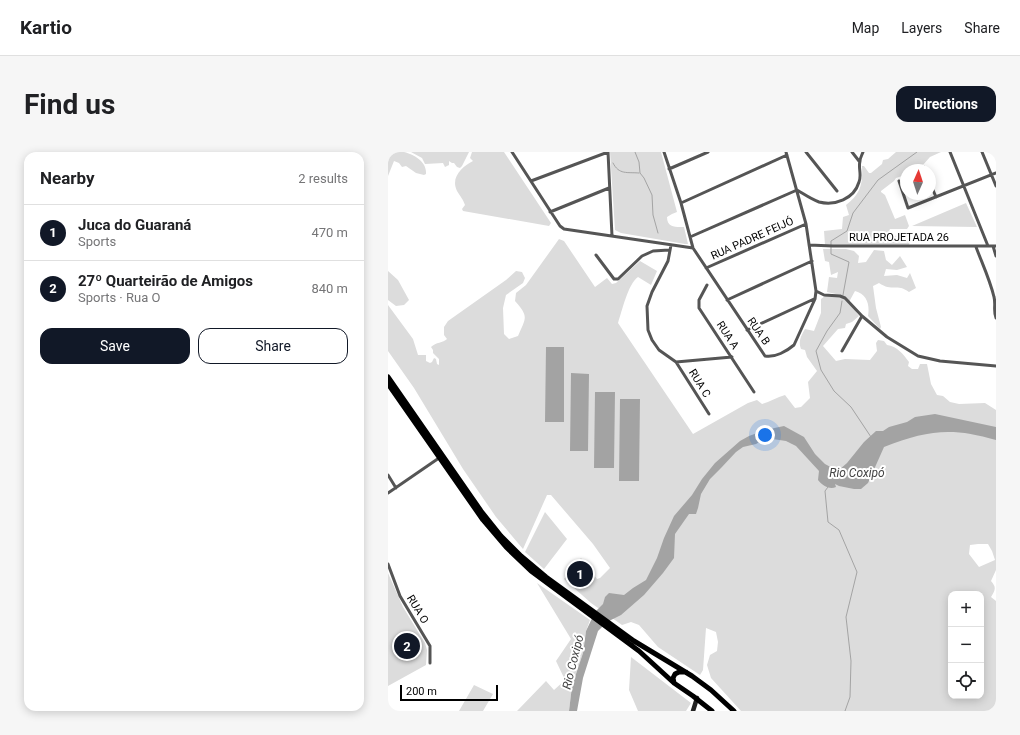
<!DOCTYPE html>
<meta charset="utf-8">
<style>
:root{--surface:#fff;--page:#f6f6f6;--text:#202124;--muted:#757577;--line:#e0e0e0;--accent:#111827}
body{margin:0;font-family:Roboto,sans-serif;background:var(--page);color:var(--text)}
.controls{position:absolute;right:12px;bottom:12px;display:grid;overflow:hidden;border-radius:8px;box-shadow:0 2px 10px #0003}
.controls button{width:36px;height:36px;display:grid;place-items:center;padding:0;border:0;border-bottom:1px solid var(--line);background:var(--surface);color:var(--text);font:20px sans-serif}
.compass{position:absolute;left:512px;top:12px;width:36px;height:36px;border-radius:50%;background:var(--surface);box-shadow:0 2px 10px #0003;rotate:3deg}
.scale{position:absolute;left:12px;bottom:10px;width:98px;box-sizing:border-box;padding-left:4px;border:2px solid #000;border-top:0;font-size:11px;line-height:14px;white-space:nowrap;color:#000;-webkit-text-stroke:3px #fff;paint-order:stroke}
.you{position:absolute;left:377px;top:283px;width:14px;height:14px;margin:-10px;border:3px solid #fff;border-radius:50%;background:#1a73e8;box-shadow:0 0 0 6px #1a73e833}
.badge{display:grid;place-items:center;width:26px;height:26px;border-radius:50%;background:var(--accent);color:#fff;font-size:13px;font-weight:700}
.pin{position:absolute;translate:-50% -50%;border:2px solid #fff;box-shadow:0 1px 4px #0006}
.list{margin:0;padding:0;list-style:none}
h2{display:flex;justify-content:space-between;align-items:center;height:52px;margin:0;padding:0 16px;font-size:17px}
h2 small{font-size:13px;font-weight:400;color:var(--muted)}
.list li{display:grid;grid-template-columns:26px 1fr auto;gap:12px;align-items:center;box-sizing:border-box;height:56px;padding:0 16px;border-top:1px solid var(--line)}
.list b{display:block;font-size:15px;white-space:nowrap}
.list p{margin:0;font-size:13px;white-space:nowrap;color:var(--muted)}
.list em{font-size:13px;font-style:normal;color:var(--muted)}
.actions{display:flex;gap:8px;padding:12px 16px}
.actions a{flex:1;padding:9px 0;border:1px solid var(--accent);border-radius:12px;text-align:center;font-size:14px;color:var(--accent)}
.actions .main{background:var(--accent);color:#fff}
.icon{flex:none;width:22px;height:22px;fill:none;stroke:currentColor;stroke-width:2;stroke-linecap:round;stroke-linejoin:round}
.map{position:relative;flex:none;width:608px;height:559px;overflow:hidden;border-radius:12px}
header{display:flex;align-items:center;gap:24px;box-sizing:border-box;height:56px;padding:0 20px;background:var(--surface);border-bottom:1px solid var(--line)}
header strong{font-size:19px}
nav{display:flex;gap:22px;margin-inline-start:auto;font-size:14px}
.intro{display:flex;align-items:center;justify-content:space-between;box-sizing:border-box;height:96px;padding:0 24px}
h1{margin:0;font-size:28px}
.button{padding:10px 18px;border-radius:12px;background:var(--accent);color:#fff;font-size:14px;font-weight:700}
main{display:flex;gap:24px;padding:0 24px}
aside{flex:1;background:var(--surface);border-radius:12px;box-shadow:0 2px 10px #0003}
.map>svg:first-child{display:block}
.green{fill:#dcdcdc;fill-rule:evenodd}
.water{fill:#a3a3a3}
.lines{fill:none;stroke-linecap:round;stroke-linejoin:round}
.stream{stroke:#a3a3a3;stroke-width:1}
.street{stroke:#555;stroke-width:3}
.secondary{stroke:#222;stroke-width:4.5}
.primary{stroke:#000;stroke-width:5}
.labels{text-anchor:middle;stroke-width:4;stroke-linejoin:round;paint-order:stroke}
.street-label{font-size:11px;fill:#000;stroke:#fff}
.water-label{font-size:12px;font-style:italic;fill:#444;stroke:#fff}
</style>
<header>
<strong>Kartio</strong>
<nav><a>Map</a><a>Layers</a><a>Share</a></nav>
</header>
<div class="intro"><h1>Find us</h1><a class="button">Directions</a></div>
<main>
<aside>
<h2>Nearby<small>2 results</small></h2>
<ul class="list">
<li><span class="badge">1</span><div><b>Juca do Guaraná</b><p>Sports</p></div><em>470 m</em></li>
<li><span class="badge">2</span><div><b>27º Quarteirão de Amigos</b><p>Sports · Rua O</p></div><em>840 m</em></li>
</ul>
<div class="actions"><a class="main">Save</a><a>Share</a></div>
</aside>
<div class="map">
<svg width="608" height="559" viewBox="0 0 608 559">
<rect width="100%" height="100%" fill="#fff"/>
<!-- green -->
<path class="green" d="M0 0C5 0 11 0 16 0 27 3 39 10 38 22L36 23 28 21 18 14 14 15 11 11 6 9 0 24Z
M23 0H81L74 14 72 16 69 15 66 11H64L61 9V13L57 15 55 11 37 12 34 6Z
M84 0H116L163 71 161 74 75 59 74 57 77 53C75 47 72 44 69 39 62 25 75 14 85 9L82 6Z
M222 0H273L289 60 284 62 279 65C279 76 288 75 296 75L300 92H297L233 81 227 78Z
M508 0H553L542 5 534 14 530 16 529 18H518V26L517 23 508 26 506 29 493 39V40L497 43 507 67 517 63 521 74 519 77H502L501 79 503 80V85L510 83 512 86 514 91H517L520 85 522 86 521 94 437 93 436 79 454 77 455 65 461 63 458 53C473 42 475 31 474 14H476L481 21H483L494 12 495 8 500 7Z
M578 51 589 75 524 74Z
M171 87 176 89 207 135 219 126 224 132 228 131 252 109 269 119 263 133 250 125C240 132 234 159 230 171L305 282 360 251 369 248 374 252C382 250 389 245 397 243L407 256 413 255 422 246 420 230 429 219 419 205 417 198 413 197C410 189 413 184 417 177L426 179 433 161V147L440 142H448L439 140 441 125 449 126 450 120 443 123 441 110 437 109 435 97H458L466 99 471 104 470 111 478 110 486 98 496 99 498 108 504 113 512 104 519 115 509 118 498 117 496 124 509 123 519 126 522 121 528 136 521 140C509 131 504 140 491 131L485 134 488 156 493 175 492 177 480 164C482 153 479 142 467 139L461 150 471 164 464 170 458 172 457 176 450 177 435 194 448 209 457 207 482 208 489 199 488 191 490 188 496 189 499 193C509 194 515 202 521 210L520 214 524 217H530L532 212H539L543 232 549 243 555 244 562 250 571 252 597 251 608 258V418L603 429C608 435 608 437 603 445L608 449V559H353L323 526 319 513 322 503 329 499 330 490 328 480 318 476 315 518 312 523 270 495 251 473 243 470 234 473 203 451 176 427 193 406 209 427 212 426 222 416 205 392 163 343H159L135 397 108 365 75 317 26 236 0 199V153L25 187 30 203H38V209L42 211 44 210 46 206 48 207 49 212 51 213V207L45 201V198L43 195C48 190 55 191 59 187L56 183V175L60 169 118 128 128 119 134 120 137 126 135 131 118 143 115 156 116 182 121 187 130 184C138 165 141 165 127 149L128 141 138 133ZM590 392H600L604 399 607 408 591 415 581 402 582 393ZM563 442H593V544H563Z
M0 119 10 128 21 148 16 153 8 154 0 148Z
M157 360 179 387 156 417 137 400Z
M0 421 15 455 37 491 39 498 38 513 0 534Z
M149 431 202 468 198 479 195 501 184 534 181 559H129L158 529 166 538 177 528 168 509 183 487Z
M243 505 303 551 298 559H250L241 538Z
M86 533 105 542 95 559H71Z"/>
<!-- water -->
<path class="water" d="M158 195H176V270H157Z
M183 221 201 222 200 299H182Z
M207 240H227L226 316H206Z
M232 247H252L251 329H231Z
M547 262 608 275V288C564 275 539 278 496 295L480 331 473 337H466L451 334 447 332 448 335C441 338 434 333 430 328L431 319 408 294 398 289 378 286 368 292 355 295 348 300 333 316 322 327 313 342 310 356 308 362H301L287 382 286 406 275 421 256 443 233 463 219 470 210 479 195 526 189 559H181L184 534 195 501 198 479 207 460 215 452 217 445 221 441 236 443 245 436 258 428 269 406 276 386 286 364 304 343 314 327 327 311 352 289 361 284 377 278 396 274 416 285 427 302 437 312 448 318H451L459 311 476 290 488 279H495L501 275 519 270 527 265Z"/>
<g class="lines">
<!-- stream -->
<path class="stream" d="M247 0 251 10 252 21 256 26 264 43 265 63 270 81
M225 11C231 23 239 20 251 21
M455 143 461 110 443 102V89L459 79 465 61 490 28 529 0
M454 149 452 161 439 179 428 199 433 218 446 239 463 255 483 285
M440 335 437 339 440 370 451 378 469 420 458 465 463 509 462 545 457 559"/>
<!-- street -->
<path class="street" d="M124 0 172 74 176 77 305 96
M220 0 224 84
M276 0 293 51 305 96 377 204C387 206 399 199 406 193L427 147 428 139 418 72 398 0
M418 0 449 39
M464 0 471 9
M562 0 600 94
M594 0 608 34
M536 15 537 18
M281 17 320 0
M143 29 220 0
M511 29 520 56 608 21
M542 31 548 45
M409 38C416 42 423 47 431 50 447 54 466 47 471 30 474 23 470 16 472 9 472 6 474 3 475 0
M293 51 399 3
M162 60 221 36
M302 85 409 38
M283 93 280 109 264 140 259 154 260 178 264 188 271 198 288 210 344 205
M421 93 445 94H608
M605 94 608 104
M588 95C594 111 602 128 606 145 608 152 605 159 608 166
M208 103 226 127H230L254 104 265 99 281 98
M318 116 418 72
M319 133 311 148V156L366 240
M428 139 436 143 452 144 457 146 474 164 499 185 530 204 552 209 608 214
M339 148 424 109
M359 178 426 147
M454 199 474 164
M288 210 321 262
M0 323 8 336
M0 341 51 306
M0 412 12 444 42 494V511"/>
<!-- secondary -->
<path class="secondary" d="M305 559 309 546"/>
<!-- primary -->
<path class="primary" d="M0 225 93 359 113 384 133 404 158 425 246 489 304 524 323 538 346 559
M0 232 95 368 118 395 143 419 251 499 286 531 305 544 324 559
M286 531 285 526 287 522 291 520H298"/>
</g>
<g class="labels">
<!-- street labels -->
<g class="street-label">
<text x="511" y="89">RUA PROJETADA 26</text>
<text transform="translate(364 86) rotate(-24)" y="4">RUA PADRE FEIJÓ</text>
<text transform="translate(371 179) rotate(55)" y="4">RUA B</text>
<text transform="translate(340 183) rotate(57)" y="4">RUA A</text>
<text transform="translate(312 231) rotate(58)" y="4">RUA C</text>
<text transform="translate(30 457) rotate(59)" y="4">RUA O</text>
</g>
<!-- water labels -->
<g class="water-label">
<text x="469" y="325">Rio Coxipó</text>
<text transform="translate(185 510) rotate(-76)" y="4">Rio Coxipó</text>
</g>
</g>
</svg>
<div class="controls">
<button>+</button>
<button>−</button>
<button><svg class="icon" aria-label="locate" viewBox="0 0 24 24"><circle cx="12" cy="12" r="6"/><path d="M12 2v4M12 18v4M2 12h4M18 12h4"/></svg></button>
</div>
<svg class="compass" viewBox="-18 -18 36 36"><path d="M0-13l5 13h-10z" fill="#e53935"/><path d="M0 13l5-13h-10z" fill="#757577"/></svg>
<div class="scale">200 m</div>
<div class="you"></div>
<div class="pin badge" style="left:192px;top:422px">1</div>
<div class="pin badge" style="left:19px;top:494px">2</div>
</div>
</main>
